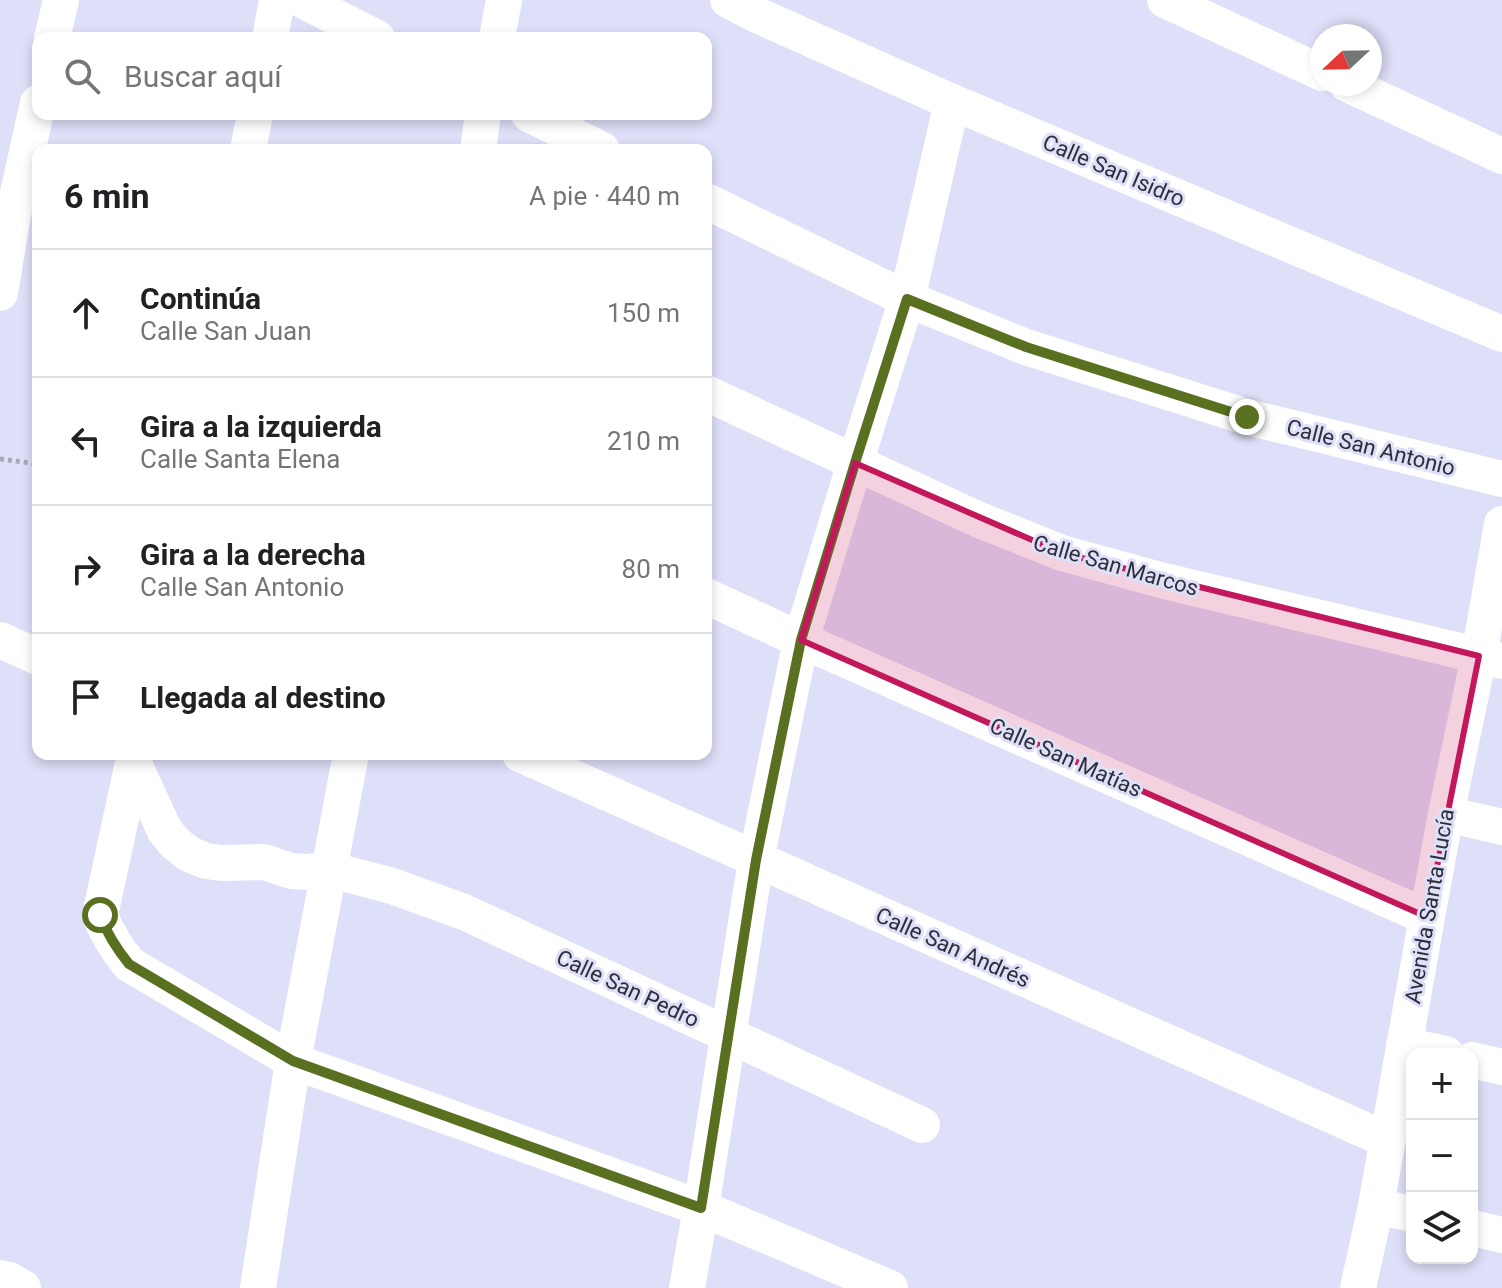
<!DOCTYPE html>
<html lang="es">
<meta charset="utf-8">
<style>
:root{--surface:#fff;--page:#f6f6f6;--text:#202124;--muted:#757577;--line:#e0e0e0}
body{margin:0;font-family:Roboto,sans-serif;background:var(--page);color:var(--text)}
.controls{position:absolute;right:24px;bottom:24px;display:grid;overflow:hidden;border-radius:16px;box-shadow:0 4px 12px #0003}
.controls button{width:72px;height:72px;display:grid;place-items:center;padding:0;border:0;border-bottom:2px solid var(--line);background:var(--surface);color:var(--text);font:40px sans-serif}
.compass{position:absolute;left:1310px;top:24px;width:72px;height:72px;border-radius:50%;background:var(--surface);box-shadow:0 4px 12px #0003;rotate:248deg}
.stop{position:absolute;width:24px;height:24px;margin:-18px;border:6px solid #597021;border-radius:50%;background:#fff}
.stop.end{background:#597021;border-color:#fff;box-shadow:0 2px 8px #0008}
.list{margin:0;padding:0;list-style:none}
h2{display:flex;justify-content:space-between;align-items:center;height:104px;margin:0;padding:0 32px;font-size:34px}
h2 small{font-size:26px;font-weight:400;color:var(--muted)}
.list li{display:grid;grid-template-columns:52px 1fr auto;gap:24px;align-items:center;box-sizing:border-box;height:128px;padding:0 32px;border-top:2px solid var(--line)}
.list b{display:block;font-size:30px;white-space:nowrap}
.list p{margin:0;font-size:26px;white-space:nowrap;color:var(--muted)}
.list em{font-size:26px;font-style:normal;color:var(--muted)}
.icon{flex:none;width:44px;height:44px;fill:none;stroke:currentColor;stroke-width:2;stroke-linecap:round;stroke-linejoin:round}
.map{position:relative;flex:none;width:1502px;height:1288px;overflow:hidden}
.search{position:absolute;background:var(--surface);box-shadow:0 4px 12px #0003;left:32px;top:32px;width:680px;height:88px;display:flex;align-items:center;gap:20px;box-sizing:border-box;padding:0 28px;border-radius:16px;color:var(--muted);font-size:30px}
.panel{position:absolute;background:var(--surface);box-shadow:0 4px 12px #0003;left:32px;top:144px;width:680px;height:616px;border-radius:16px}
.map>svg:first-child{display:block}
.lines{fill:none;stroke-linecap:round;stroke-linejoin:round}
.path{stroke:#a8a9bd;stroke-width:5;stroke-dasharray:4 4;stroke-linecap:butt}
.minor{stroke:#fff;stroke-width:36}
.route{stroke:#597021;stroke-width:10}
.marked{fill:#c2185b;fill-opacity:0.2;stroke:#c2185b;stroke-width:6;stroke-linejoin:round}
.labels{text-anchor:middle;stroke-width:6;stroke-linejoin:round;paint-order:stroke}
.street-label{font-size:22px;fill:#2e2e38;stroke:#dedff8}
</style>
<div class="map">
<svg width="1502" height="1288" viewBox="0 0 1502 1288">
<rect width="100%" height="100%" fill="#dedff8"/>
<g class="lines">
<!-- path -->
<path class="path" d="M0 459 38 464"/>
<!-- minor -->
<path class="minor" d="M302 0 377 38
M728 0 757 15 952 102 1502 334
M1165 0 1322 73
M52 38 61 0
M270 38 277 0
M497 38 504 0
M1347 84 1502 156
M529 114 602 150
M248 150 255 114
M478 150 483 114
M706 201 907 299 1026 347 1247 417 1502 479
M0 293 12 220 38 103
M706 393 977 519 1062 553 1164 581 1502 661
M706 596 801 640 1427 917
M0 640 38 657
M135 754 100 915C107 934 116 948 129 964L293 1061 701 1208 890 1288
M520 754 1387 1140
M134 764 165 831 175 843 189 854 206 861 221 863 264 862 291 871 307 872 328 869 392 886 464 912 922 1125
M1446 814 1502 827
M1404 1045 1446 1054
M1472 1060 1502 1067
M1376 1206 1412 1214
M1472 1228 1502 1235
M0 1278 9 1280 23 1288
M258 1288 293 1061 351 754
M687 1288 701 1208 756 860 801 640 855 463 907 299 952 102
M1358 1288 1376 1206 1427 917 1446 814 1479 656 1502 524"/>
</g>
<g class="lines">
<!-- route -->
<path class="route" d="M100 915C107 934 116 948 129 964L293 1061 701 1208 756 860 801 640 855 463 907 299 1026 347 1247 417"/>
</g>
<!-- marked area -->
<path class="marked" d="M855 463 1062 553 1479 656 1427 917 801 640Z"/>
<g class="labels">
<!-- street labels -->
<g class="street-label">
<text transform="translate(1114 170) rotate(23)" y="8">Calle San Isidro</text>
<text transform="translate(1371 447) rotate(14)" y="8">Calle San Antonio</text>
<text transform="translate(1116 565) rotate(16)" y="8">Calle San Marcos</text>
<text transform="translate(1066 757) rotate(24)" y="8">Calle San Matías</text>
<text transform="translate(1429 906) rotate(-80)" y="8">Avenida Santa Lucía</text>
<text transform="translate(953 947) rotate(24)" y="8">Calle San Andrés</text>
<text transform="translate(628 988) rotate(25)" y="8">Calle San Pedro</text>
</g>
</g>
</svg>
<div class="controls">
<button>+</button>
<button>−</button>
<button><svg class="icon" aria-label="layers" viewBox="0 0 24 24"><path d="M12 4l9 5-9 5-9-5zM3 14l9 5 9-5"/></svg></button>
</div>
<svg class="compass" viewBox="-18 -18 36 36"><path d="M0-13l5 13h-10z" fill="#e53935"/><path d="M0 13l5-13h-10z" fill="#757577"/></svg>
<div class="stop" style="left:100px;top:915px"></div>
<div class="stop end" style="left:1247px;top:417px"></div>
<div class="search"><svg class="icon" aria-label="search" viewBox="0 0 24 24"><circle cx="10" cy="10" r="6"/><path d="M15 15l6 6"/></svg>Buscar aquí</div>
<section class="panel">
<h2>6 min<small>A pie · 440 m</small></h2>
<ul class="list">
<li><svg class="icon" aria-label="ahead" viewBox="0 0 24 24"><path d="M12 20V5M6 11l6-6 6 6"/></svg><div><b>Continúa</b><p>Calle San Juan</p></div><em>150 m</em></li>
<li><svg class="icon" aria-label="left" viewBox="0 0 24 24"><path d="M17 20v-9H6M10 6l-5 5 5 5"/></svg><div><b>Gira a la izquierda</b><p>Calle Santa Elena</p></div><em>210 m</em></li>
<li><svg class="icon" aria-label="right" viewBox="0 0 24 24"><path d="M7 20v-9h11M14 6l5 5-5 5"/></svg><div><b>Gira a la derecha</b><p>Calle San Antonio</p></div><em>80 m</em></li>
<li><svg class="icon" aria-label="arrive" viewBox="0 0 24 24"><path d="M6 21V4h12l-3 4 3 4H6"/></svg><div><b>Llegada al destino</b></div></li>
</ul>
</section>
</div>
